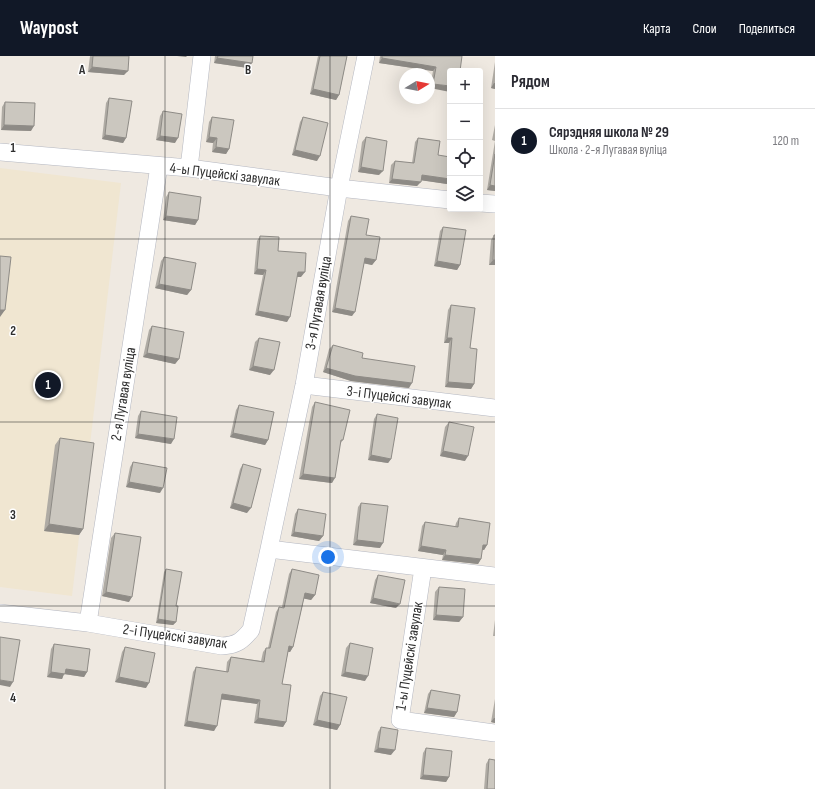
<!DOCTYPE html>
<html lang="ru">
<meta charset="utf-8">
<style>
:root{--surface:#fff;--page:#f7f7f7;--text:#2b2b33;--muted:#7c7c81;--line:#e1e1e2;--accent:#111827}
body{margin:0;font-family:"Sofia Sans Condensed",sans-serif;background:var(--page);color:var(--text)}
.controls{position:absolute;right:12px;top:12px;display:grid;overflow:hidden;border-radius:4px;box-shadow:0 4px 16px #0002}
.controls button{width:36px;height:36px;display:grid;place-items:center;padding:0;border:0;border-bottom:1px solid var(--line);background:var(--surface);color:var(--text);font:20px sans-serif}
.compass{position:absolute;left:399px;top:12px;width:36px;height:36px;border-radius:50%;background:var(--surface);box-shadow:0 4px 16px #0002;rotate:80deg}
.you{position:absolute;left:328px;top:501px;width:14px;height:14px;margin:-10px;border:3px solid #fff;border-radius:50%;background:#1a73e8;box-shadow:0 0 0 6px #1a73e833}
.badge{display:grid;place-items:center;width:26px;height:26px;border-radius:50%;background:var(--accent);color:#fff;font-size:13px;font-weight:700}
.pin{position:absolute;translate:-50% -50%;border:2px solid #fff;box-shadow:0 1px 4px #0006}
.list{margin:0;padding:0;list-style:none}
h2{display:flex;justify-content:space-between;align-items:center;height:52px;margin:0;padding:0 16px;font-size:17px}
h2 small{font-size:13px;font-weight:400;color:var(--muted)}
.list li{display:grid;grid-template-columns:26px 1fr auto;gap:12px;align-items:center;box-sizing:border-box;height:64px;padding:0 16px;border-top:1px solid var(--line)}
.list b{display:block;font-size:15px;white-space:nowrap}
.list p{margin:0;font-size:13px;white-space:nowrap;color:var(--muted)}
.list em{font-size:13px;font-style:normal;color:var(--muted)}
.icon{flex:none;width:22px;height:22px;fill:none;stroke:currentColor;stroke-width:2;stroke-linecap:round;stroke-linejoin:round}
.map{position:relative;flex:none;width:495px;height:733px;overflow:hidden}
header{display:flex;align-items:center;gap:24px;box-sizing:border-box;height:56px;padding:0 20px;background:var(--accent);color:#fff}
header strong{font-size:19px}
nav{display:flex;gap:22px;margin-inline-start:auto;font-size:14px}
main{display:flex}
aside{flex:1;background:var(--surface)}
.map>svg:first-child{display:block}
.education{fill:#f0e6d1}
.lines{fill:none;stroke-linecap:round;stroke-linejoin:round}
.street-casing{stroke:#b4b7c1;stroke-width:18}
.street{stroke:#fff;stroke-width:17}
.wall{fill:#afaba4}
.shaded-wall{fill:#8e8b86}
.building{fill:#cbc7bf;stroke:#8e8b86}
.grid{fill:none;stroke:#2e2e2e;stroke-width:1;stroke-opacity:0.55}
.labels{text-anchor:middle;stroke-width:3;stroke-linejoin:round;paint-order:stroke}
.street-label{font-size:15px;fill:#2e2e2e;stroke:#fff}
.grid-label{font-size:13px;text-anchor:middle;font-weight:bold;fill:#2e2e2e;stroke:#fff;stroke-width:3;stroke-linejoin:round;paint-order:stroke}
</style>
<header>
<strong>Waypost</strong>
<nav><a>Карта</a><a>Слои</a><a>Поделиться</a></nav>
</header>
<main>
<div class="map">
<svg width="495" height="733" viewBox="0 0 495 733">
<rect width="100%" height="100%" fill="#efe9e1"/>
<!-- education -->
<path class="education" d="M0 112 121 127 72 540 0 531Z"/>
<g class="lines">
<defs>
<path id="street" d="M0 96 189 112 339 132 450 144
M189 112 202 0
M480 147 495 148
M304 329 495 352
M269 493 304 329 339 132 366 0
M423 512 400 664 495 677
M0 557 88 567 222 590C237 589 242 585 251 574L269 493 495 520
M88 567 159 110"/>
</defs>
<!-- street casing -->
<use href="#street" class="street-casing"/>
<!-- street -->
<use href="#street" class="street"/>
</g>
<!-- wall -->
<path class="wall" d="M90 0H129L124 19 88 16Z
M215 0H253L248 12 214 7Z
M318 0H347L339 39 336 44 310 38Z
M380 0H462L430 32 433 15 379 7Z
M495 6V33L491 32Z
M109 42 126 82 123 87 102 83 106 47Z
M5 46 31 75 1 74 2 51Z
M163 55 175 87 156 84 160 60Z
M212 61 229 93 226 98 212 96 213 87 206 86 209 66Z
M303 61 317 105 292 99 300 66Z
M495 69V135L487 134 495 85 492 84Z
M366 81 379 119 358 116 362 86Z
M418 82 438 99 447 128 421 124 417 130 389 127 391 109 395 105 412 107 415 86Z
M169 136 198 164 195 169 163 164 166 141Z
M351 160 366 179 376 204 372 209 364 207 352 260 332 256 348 165Z
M443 171 460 209 457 214 434 210 440 175Z
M494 179H495V209H489L491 184Z
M260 180 278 195 301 221H297L287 266 255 259 263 219 254 218 257 185Z
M164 201 191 234 187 239 155 232 161 205Z
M451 249 470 292 474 328 471 333 445 331 449 287H444L448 254Z
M152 270 179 303 175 308 143 301 149 274Z
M259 282 270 319 249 314 255 286Z
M333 289 362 302 409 332 351 325 323 316 329 293Z
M315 346 343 384 340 388 332 427 299 423 312 351Z
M239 349 268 384 265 389 230 381 236 354Z
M141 355 171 388 135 382 138 360Z
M377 358 391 403 388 407 368 404 374 363Z
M449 366 465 405 440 400 445 371Z
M60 382 83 473 79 479 44 475 55 389Z
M133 406 160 437 126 431 130 411Z
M243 408 247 457 230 452 240 413Z
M361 447 380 492 353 489 358 451Z
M298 453 323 480 319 485 291 480 295 458Z
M459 462 487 489 484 494H482L481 503 478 508 442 504 443 499 418 495 422 470 425 466 455 471 456 467Z
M115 477 129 546 102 540 111 482Z
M166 513 176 550V566L173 569 156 567 164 516Z
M292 513 315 539 311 544 304 542 293 591 290 596H288L282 628 286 666 283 671 254 667 257 648 221 643 214 675 184 670 193 616 196 611 226 616 227 606 231 601 261 605 263 596 266 592H268L276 556 279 551H282L289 518Z
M378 519 396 552 370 547 375 524Z
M439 531 463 561 459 566 433 564 435 536Z
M495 564V580H493Z
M350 587 365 625 341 620 346 592Z
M54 588 87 616 84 621 64 618 62 623 47 621 51 593Z
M125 591 146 632 115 626 122 596Z
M431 634 457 656 454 661 424 657 428 638Z
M323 636 340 669 337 674 313 669 320 640Z
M495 643V667L491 666Z
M381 671 391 699 374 696 378 676Z
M426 692 449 721 446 726 420 723 423 697Z
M489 703 495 733H484L486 708Z"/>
<!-- shaded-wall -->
<path class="shaded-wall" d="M177 0H187L186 1Z
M217 2 252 7 248 12 214 7Z
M382 2 436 11 433 15 379 7Z
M92 11 128 15 124 19 88 16Z
M494 27H495V33L491 32Z
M433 28 450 30V36L430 32Z
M313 33 339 39 336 44 310 38Z
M4 69 34 70 31 75 1 74Z
M105 79 126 82 123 87 102 83Z
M160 80 178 82 175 87 156 84Z
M209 81 217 82 213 87 206 86Z
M216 91 229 93 226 98 212 96Z
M295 94 320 100 317 105 292 99Z
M361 111 383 115 379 119 358 116Z
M422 119 450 123V124L447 128 419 124Z
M392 123 421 126 417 130 389 127Z
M490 129 495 130V135L487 134Z
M166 160 198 164 195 169 163 164Z
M365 202 376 204 372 209 362 207Z
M493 204H495V209H489Z
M437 205 460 209 457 214 434 210Z
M257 213 266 214 263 219 254 218Z
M298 216H305L301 221H295Z
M159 228 191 234 187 239 155 232Z
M335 252 355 256 352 260 332 256Z
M0 254H5L0 261Z
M258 255 290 261 287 266 255 259Z
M447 282H452L449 287H444Z
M147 297 179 303 175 308 143 301Z
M253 310 274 314 270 319 249 314Z
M326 312 412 327 409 332 351 325 323 316Z
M448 326 474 328 471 333 445 331Z
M233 377 268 384 265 389 230 381Z
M138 378 174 383 171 388 135 382Z
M443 395 468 400 465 405 440 400Z
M371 399 391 403 388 407 368 404Z
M303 418 335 422 332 427 299 423Z
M129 426 163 432 160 437 126 431Z
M233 447 251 452 247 457 230 452Z
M49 468 83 473 79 479 44 475Z
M294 476 323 480 319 485 291 480Z
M357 484 383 487 380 492 353 489Z
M483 489H487L484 494 480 493Z
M421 490 446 494 443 499 418 495Z
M445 499 481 503 478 508 442 504Z
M106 536 132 541 129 546 102 540Z
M305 537 315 539 311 544 301 542Z
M373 542 400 548 396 552 370 547Z
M436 559 463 561 459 566 433 564Z
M158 563 176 566 173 569 156 567Z
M289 590 293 591 290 596 286 595Z
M66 613 87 616 84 621 64 618 62 623 47 621 51 616Z
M345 616 368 620 365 625 341 620Z
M119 621 149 627 146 632 115 626Z
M0 624 13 626 10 631 0 629Z
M222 638 260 644 257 648 219 643Z
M427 652 457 656 454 661 424 657Z
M258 662 286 666 283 671 254 667Z
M494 662H495V667L491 666Z
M317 664 340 669 337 674 313 669Z
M187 665 217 670 214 675 184 670Z
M378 692 395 694 391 699 374 696Z
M423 719 449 721 446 726 420 723Z"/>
<!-- building -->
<path class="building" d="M93 0H129L128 15 92 11Z
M218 0H253L252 7 217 2Z
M320 0H347L339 39 313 33Z
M382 0H462L460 15H450V30L433 28 436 11 382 2Z
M109 42 132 45 126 82 105 79Z
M5 46 35 47 34 70 4 69Z
M163 55 182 58 178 82 160 80Z
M212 61 234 64 229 93 216 91 217 82 209 81Z
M303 61 328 67 320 100 295 94Z
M366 81 387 85 383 115 361 111Z
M418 82 440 85 438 99 450 101V123L422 119 421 126 392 123 395 105 414 107Z
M495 98V130L490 129Z
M169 136 201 141 198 164 166 160Z
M351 160 369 163 366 179 380 181 376 204 365 202 355 256 335 252Z
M443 171 466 174 460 209 437 205Z
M494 179H495V204H493Z
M260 180 279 181 278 195 306 197 305 216H298L290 261 258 255 266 214 257 213Z
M0 200 11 201 5 254H0Z
M164 201 196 207 191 234 159 228Z
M451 249 475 252 470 292 477 293 474 328 448 326 452 282H447Z
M152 270 184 276 179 303 147 297Z
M259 282 280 286 274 314 253 310Z
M333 289 363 297 362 302 415 310 412 327 355 320 326 312Z
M315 346 350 354 343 384H341L335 422 303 418Z
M239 349 274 356 268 384 233 377Z
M141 355 177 361 174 383 138 378Z
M377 358 398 362 391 403 371 399Z
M449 366 474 371 468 400 443 395Z
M60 382 94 387 83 473 49 468Z
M133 406 167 412 163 432 129 426Z
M243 408 261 413 251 452 233 447Z
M361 447 388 450 383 487 357 484Z
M298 453 326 458 323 480 294 476Z
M459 462 490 467 487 489H483L481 503 445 499 446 494 421 490 425 466 458 471Z
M115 477 141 481 132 541 106 536Z
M166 513 182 516 176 550H178L176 566 158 563Z
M292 513 319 519 315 539 305 537 293 591 289 590 282 628 291 629 286 666 258 662 260 644 222 638 217 670 187 665 196 611 228 616 231 601 264 606 266 592H270L279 551 284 552Z
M378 519 405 524 400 548 373 542Z
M439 531 465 533 463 561 436 559Z
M0 581 20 584 13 626 0 624Z
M350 587 373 592 368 620 345 616Z
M54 588 90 593 87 616 66 613 65 618 51 616Z
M125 591 155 597 149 627 119 621Z
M431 634 460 639 457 656 427 652Z
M323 636 347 641 340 669 317 664Z
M381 671 398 674 395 694 378 692Z
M426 692 452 695 449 721 423 719Z
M489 703 495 704V733H487Z"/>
<!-- grid -->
<path class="grid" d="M165 0V733M330 0V733M0 183H495M0 366H495M0 550H495"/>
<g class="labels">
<!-- street labels -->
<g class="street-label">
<text transform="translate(225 118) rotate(7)" y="5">4-ы Пуцейскі завулак</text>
<text transform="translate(318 247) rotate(-80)" y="5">3-я Лугавая вуліца</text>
<text transform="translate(123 338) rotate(-81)" y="5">2-я Лугавая вуліца</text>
<text transform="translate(399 341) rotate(7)" y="5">3-і Пуцейскі завулак</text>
<text transform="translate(175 580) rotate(8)" y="5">2-і Пуцейскі завулак</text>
<text transform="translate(409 600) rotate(-81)" y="5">1-ы Пуцейскі завулак</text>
</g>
</g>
<g class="grid-label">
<text x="82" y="18">A</text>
<text x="248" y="18">B</text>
<text x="13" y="96">1</text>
<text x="13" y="279">2</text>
<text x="13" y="463">3</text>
<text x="13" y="646">4</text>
</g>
</svg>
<div class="controls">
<button>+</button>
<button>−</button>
<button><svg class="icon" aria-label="locate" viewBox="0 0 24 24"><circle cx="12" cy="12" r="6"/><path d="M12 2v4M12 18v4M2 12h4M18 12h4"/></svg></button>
<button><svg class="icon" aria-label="layers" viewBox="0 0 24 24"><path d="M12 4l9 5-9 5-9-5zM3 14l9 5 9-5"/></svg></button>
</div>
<svg class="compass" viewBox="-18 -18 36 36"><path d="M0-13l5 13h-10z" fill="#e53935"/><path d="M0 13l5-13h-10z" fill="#7c7c81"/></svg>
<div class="you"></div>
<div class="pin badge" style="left:48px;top:329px">1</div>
</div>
<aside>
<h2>Рядом<small></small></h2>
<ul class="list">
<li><span class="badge">1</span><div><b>Сярэдняя школа № 29</b><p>Школа · 2-я Лугавая вуліца</p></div><em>120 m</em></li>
</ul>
</aside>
</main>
